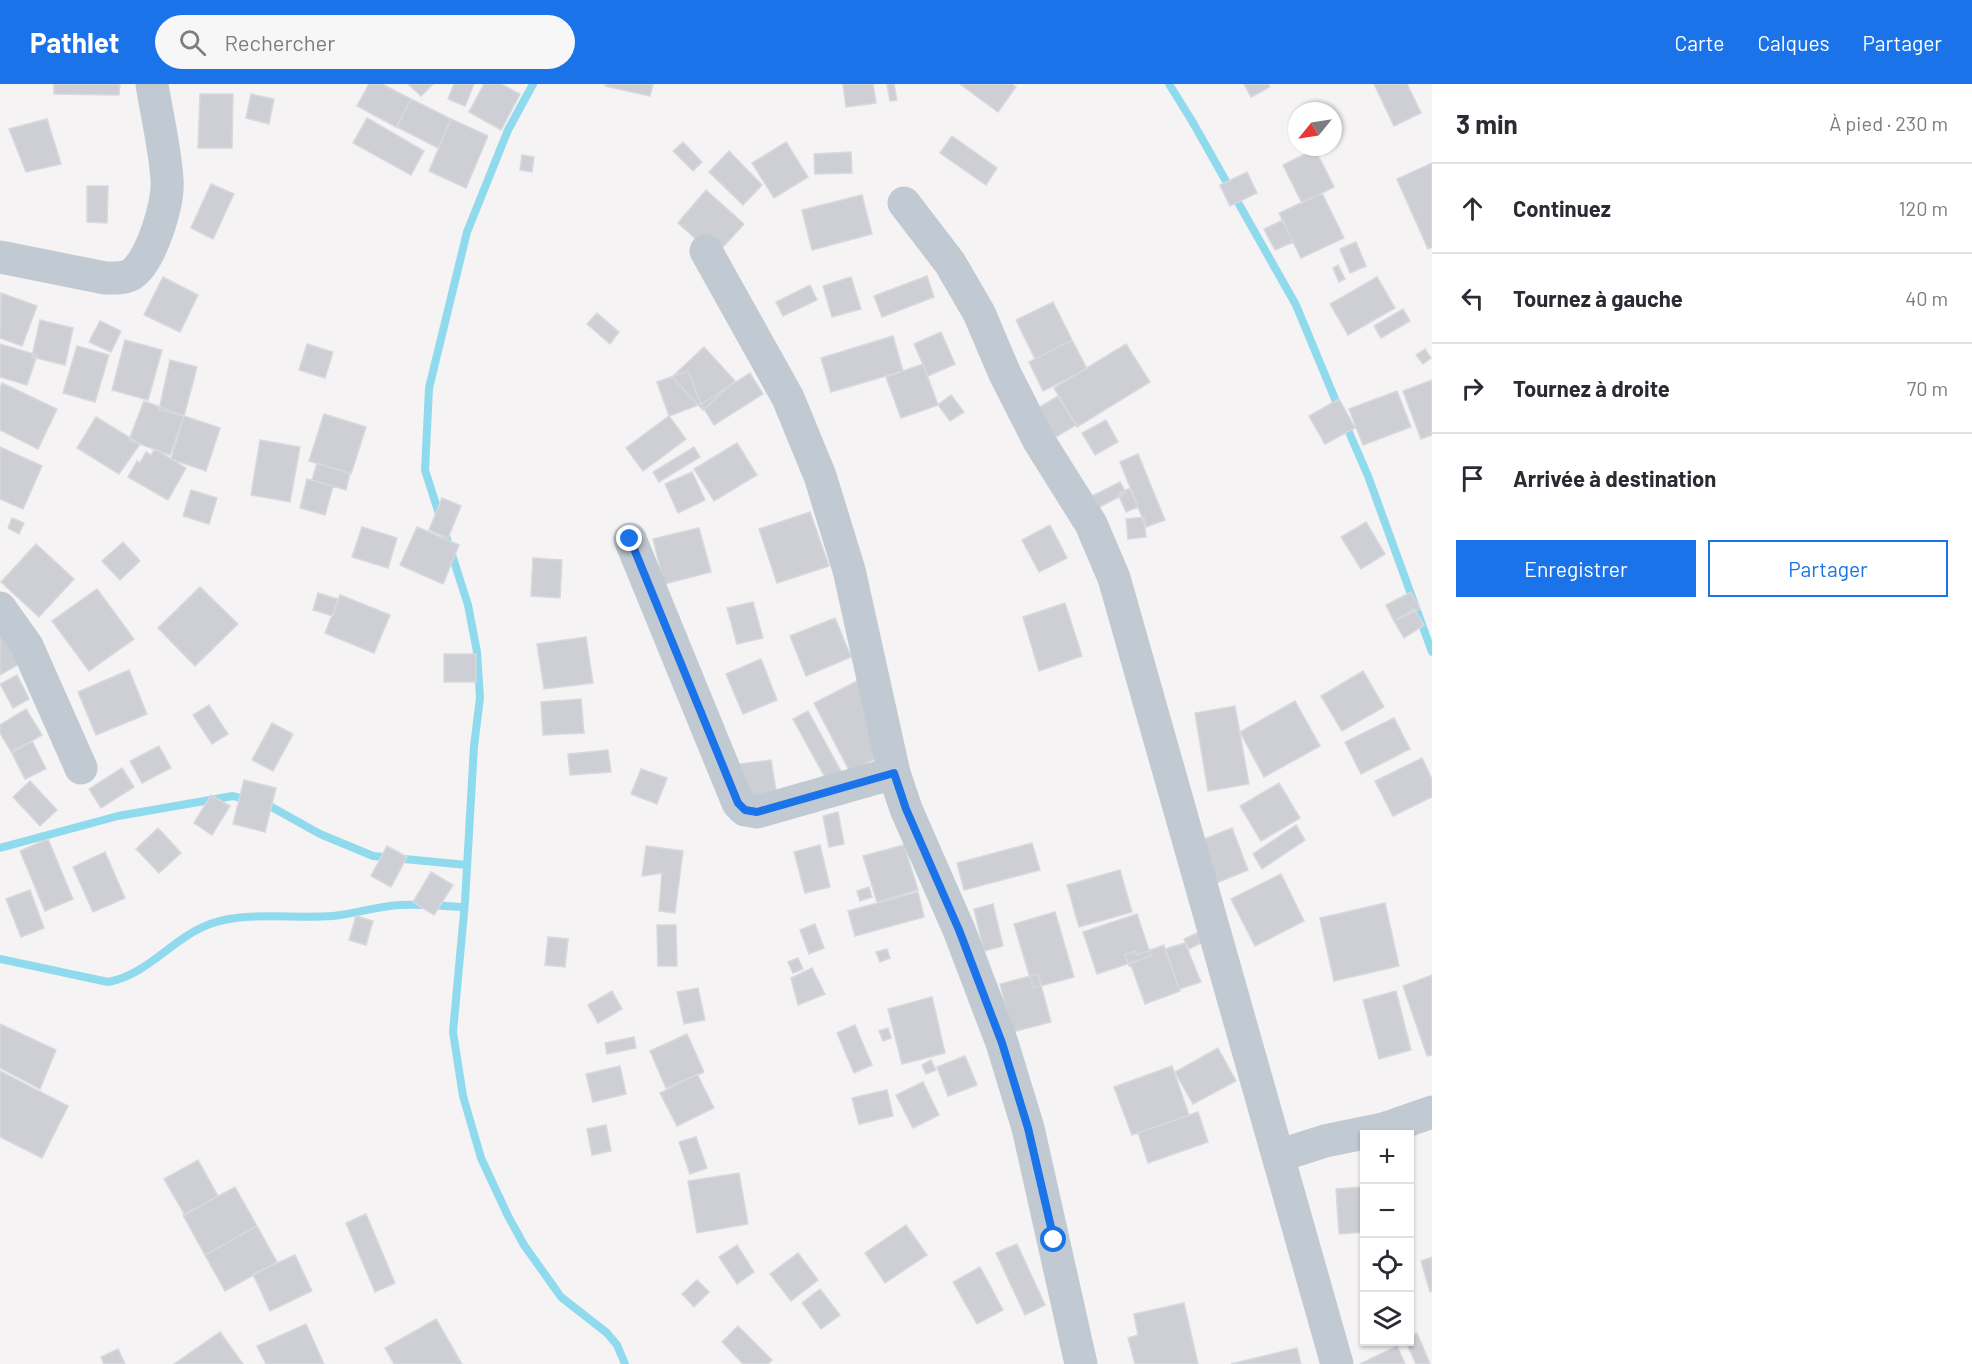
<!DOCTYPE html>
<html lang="fr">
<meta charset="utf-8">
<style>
:root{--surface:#fff;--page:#f7f7f7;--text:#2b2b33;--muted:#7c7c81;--line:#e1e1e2;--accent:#1a73e8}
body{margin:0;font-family:Barlow,sans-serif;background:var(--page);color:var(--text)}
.controls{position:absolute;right:18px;bottom:18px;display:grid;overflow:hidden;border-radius:0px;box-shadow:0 2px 4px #0004}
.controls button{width:54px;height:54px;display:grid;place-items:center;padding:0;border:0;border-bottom:2px solid var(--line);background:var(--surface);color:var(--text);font:30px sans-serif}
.compass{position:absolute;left:1288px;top:18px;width:54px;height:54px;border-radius:50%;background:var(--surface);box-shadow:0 2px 4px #0004;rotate:240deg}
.stop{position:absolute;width:18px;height:18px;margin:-14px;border:4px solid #1a73e8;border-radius:50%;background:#fff}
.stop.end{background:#1a73e8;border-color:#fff;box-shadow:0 2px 6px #0008}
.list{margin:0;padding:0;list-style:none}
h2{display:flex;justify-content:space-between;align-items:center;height:78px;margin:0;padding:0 24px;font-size:26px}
h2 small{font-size:20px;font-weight:400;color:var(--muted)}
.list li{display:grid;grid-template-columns:39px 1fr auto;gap:18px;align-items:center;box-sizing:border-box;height:90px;padding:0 24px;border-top:2px solid var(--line)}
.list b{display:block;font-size:22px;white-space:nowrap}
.list em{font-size:20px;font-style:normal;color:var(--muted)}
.actions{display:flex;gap:12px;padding:18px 24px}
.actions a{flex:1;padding:14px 0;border:2px solid var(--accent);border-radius:0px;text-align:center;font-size:21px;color:var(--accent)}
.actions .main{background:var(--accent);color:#fff}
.icon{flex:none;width:33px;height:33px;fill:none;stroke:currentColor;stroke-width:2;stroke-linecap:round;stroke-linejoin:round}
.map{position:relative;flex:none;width:1432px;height:1280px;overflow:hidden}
header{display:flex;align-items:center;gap:36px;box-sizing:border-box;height:84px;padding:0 30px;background:var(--accent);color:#fff}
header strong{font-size:28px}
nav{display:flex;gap:33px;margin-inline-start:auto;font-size:21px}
.search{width:420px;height:54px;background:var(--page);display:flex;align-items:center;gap:15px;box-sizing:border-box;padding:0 21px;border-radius:33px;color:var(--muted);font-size:22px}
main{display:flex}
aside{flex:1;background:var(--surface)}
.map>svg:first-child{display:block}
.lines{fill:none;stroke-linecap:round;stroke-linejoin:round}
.stream{stroke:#90daee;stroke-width:8}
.building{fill:#cdcfd5;stroke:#d7d9de;stroke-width:1.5}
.minor{stroke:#c1cad2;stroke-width:33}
.route{stroke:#1a73e8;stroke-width:8}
</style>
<header>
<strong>Pathlet</strong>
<div class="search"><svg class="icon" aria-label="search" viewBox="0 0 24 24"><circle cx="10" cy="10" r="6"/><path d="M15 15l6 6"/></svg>Rechercher</div>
<nav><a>Carte</a><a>Calques</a><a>Partager</a></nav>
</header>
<main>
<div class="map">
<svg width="1432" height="1280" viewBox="0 0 1432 1280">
<rect width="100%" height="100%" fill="#f5f3f3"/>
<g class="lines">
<!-- stream -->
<path class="stream" d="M533 0 508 46 467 148 429 304 425 386 468 521 477 568 480 614 474 662 465 818 453 948 463 1012 481 1074 508 1132 524 1161 561 1213 607 1249 617 1261 625 1280
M1169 0 1192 37 1296 221 1340 327
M1345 339 1368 392 1432 568
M260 719 268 721 320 750 373 772 467 781
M0 764 118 732 233 712 248 716
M0 875 108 898C149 890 172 854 210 840 246 827 294 835 333 832 355 830 378 822 400 821 422 820 443 822 464 823"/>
</g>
<!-- building -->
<path class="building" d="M54 0H120L119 11 54 10Z
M369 0H382L411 15 396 43 357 22Z
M408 0H433L421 12Z
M454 0H474L465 22 448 15Z
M484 0H501L520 10 501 46 469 28Z
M606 0H653L650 12 605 2Z
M843 0H873L876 19 846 23Z
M887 0H894L897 16 890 17Z
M960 0H1012L1016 3 998 28Z
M1244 0H1268L1270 3 1251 13Z
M1374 0H1407L1421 29 1394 42Z
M200 10H233L232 64H198Z
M251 10 274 15 269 40 246 34Z
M411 15 451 35 438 64 397 43Z
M367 34 424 67 411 91 353 59Z
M47 35 61 80 26 88 9 45Z
M451 35 488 52 466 104 429 87Z
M952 52 997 84 986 101 940 69Z
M683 58 702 78 693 87 673 67Z
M786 58 808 93 774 114 752 79Z
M1315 65 1334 103 1302 119 1283 81Z
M729 67 762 101 743 121 709 88Z
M851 68 852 89 815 90 814 70Z
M522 71 534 73 532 88 520 86Z
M1432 79V163L1428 165 1397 95Z
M1247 88 1257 109 1230 122 1220 101Z
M211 100 234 110 213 155 191 144Z
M87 102H108L107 139 87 138Z
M706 106 744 140 715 172 678 139Z
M1322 109 1344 154 1301 174 1279 129Z
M862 111 872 150 812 166 802 126Z
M1283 136 1293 158 1275 166 1264 145Z
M1356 158 1366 182 1350 189 1340 165Z
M1338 181 1345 195 1339 198 1333 184Z
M927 192 934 213 882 233 874 212Z
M163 193 198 211 180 248 144 231Z
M851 193 861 225 832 233 823 202Z
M1377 193 1395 224 1348 251 1330 220Z
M810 201 817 216 783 232 776 218Z
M1 209 37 222 22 262 0 254Z
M1053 218 1072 256 1035 275 1016 236Z
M1403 225 1410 237 1381 254 1374 242Z
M597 229 619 248 610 260 587 240Z
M40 236 73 244 65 281 32 273Z
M100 237 121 247 111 268 89 258Z
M941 248 955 280 928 292 914 260Z
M893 252 903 287 831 308 821 274Z
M125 256 162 266 148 316 112 306Z
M1072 256 1087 285 1043 307 1029 278Z
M0 260 37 271 27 301 0 293Z
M307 260 333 268 325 294 299 286Z
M1126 260 1150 298 1077 343 1054 304Z
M77 262 109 271 95 318 63 309Z
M704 263 735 297 703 326 672 293Z
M1425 265 1431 274 1423 280 1416 271Z
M170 276 197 283 184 332 159 326Z
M923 280 938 321 901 334 886 293Z
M688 287 701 320 669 332 657 298Z
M750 289 763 310 714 341 701 320Z
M1432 296V351L1421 355 1403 307Z
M2 299 57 325 38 365 0 346V304Z
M1397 307 1411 343 1363 361 1349 325Z
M951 311 964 328 950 337 938 321Z
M1058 312 1076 341 1051 356 1033 327Z
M1339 315 1355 344 1325 360 1309 332Z
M144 317 184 332 170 371 129 356Z
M324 330 366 343 351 390 309 377Z
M184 332 220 344 206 387 171 375Z
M669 332 686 355 643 387 626 364Z
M96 333 140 360 119 390 77 364Z
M1106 336 1118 358 1095 371 1082 349Z
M260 356 300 363 290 418 251 411Z
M737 359 757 391 714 417 694 385Z
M0 363 42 382 23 425 0 415Z
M694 363 700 373 659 398 653 388Z
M155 365 186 384 168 416 128 393 137 377 140 379 146 368 151 371Z
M1138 370 1165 436 1146 443 1120 378Z
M317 379 350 389 346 406 312 396Z
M692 388 705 416 678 429 665 400Z
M307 395 333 402 325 431 300 424Z
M1120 398 1126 409 1098 424 1092 412Z
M1130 404 1138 423 1126 428 1118 410Z
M191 406 217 414 209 440 183 432Z
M442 414 461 422 448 454 429 446Z
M810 428 829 482 777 499 759 445Z
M1144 433 1146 453 1128 455 1126 435Z
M12 434 24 439 19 450 8 444Z
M1366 438 1385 470 1361 485 1341 453Z
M1050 441 1067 474 1039 488 1022 456Z
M362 443 397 454 388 484 352 473Z
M417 443 459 461 443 500 400 481Z
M699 444 711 488 664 500 653 455Z
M123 458 140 477 120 496 102 477Z
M36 460 74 495 39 533 1 498Z
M533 474 562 476 560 514 531 512Z
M200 503 238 540 195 582 158 544Z
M97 505 134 555 89 587 52 537Z
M1411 508 1420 525 1394 537 1386 521Z
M318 509 338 515 333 532 313 526Z
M340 511 390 531 374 569 325 549Z
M753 518 763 554 737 560 727 524Z
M1065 519 1082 572 1039 587 1023 533Z
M1414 525 1424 541 1404 554 1394 537Z
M835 534 851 573 806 592 790 552Z
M0 543 21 579 0 591Z
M586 553 593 599 544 605 537 560Z
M444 570H476V598H444Z
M761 575 777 616 743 630 726 590Z
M129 586 147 630 96 651 78 608Z
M1363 587 1384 623 1342 647 1321 612Z
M17 591 29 615 13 624 0 600Z
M863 594 898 663 850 688 814 619Z
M581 615 584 649 543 651 541 618Z
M1295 617 1320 662 1264 693 1240 648Z
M209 621 228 650 212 660 193 631Z
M1235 622 1249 700 1208 707 1195 629Z
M26 625 42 651 12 669 0 649V641Z
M808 627 848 700 833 708 793 635Z
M1394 634 1410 665 1361 690 1345 658Z
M272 639 293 650 273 687 252 676Z
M32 657 46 685 25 695 11 667Z
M159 662 171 684 142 699 130 677Z
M608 666 611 688 570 691 568 670Z
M1422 674 1432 695V713L1393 732 1375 697Z
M771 676 778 719 747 724 740 680Z
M122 684 134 703 101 724 89 705Z
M641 685 667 694 657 720 631 710Z
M244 696 276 704 265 748 233 740Z
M30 697 57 726 40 742 13 713Z
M1279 699 1300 734 1261 757 1240 722Z
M211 711 230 722 212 751 194 739Z
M838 728 844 760 829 763 823 732Z
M1296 741 1305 756 1262 785 1253 770Z
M158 744 181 769 159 789 136 765Z
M1232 744 1248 786 1214 800 1197 758Z
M48 755 73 815 45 827 20 767Z
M1032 759 1040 786 964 806 957 779Z
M820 761 830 803 805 809 794 768Z
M904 761 918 806 877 818 863 772Z
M387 762 407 773 391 803 371 792Z
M646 762 683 767 675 829 659 827 662 789 642 792Z
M105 768 125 814 93 828 73 783Z
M1120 786 1132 828 1079 843 1067 801Z
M431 788 453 801 434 831 413 818Z
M1281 790 1304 837 1255 862 1231 815Z
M869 803 872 813 860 817 857 807Z
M30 806 44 844 21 853 6 815Z
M918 808 924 833 855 852 848 827Z
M1385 819 1399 882 1334 897 1320 834Z
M993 820 1003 862 984 867 974 825Z
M1055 828 1074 893 1033 904 1014 840Z
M1137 830 1151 872 1097 890 1083 848Z
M356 832 373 837 366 861 349 856Z
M815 840 824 864 809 870 800 846Z
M657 841H676L677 882H658Z
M1199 848 1203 858 1189 865 1184 855Z
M548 853 568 855 565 883 545 881Z
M1185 859 1201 898 1179 905 1165 865Z
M1164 861 1180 907 1145 920 1131 881 1129 882 1125 871 1135 867 1137 871Z
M887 865 890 874 880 878 876 868Z
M798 874 803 885 793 889 788 878Z
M812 884 825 910 798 921 791 894Z
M1038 890 1051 938 1012 948 1000 900Z
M1432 891V971L1427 972 1403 902Z
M698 904 705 936 684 940 677 908Z
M612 907 622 925 598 939 588 921Z
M1396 907 1411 966 1379 975 1363 916Z
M932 913 945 969 902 980 888 925Z
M0 940 56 966 40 1005 0 984Z
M855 941 872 981 854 989 837 949Z
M888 944 891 954 883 957 879 947Z
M687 950 704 988 666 1004 650 967Z
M634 953 636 964 607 970 605 959Z
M1218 964 1236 997 1193 1020 1175 988Z
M965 972 977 1001 948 1012 937 983Z
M931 976 936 986 926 990 922 981Z
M620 982 626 1010 593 1018 586 990Z
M1172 982 1189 1031 1132 1051 1114 1003Z
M0 987 68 1022 42 1074 0 1053Z
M697 990 714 1024 677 1042 660 1009Z
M923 998 939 1031 913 1044 896 1011Z
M887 1006 893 1032 859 1040 852 1014Z
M1198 1028 1208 1058 1148 1079 1138 1049Z
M606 1041 611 1067 592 1071 587 1045Z
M696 1053 707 1084 690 1090 679 1058Z
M198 1076 218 1112 185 1131 164 1095Z
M739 1089 748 1140 697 1149 688 1097Z
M235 1103 257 1142 205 1171 183 1131Z
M1362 1103 1364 1148 1339 1150 1336 1105Z
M366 1130 395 1199 375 1208 346 1139Z
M906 1141 927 1171 885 1199 865 1169Z
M257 1142 277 1178 225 1207 205 1171Z
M1017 1160 1045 1221 1025 1231 996 1169Z
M737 1161 754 1188 737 1200 719 1173Z
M798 1169 818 1196 791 1217 770 1190Z
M295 1171 312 1207 270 1227 253 1190Z
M1432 1173V1207L1430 1208 1421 1177Z
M980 1183 1003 1226 977 1240 953 1198Z
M697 1196 709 1208 694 1223 682 1210Z
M820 1205 840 1231 821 1245 802 1219Z
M1184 1219 1198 1280H1135L1128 1254 1138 1251 1134 1230Z
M436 1235 462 1280H394L385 1264Z
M306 1240 324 1280H266L257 1262Z
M738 1242 772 1276 768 1280H743L722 1258Z
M220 1248 243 1280H174Z
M1417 1249 1430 1280H1416L1406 1258H1410V1253Z
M1397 1262 1405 1280H1360Z
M1297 1264 1301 1280H1231Z
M118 1265 125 1280H104L101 1273Z"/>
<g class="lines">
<!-- minor -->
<path class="minor" d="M904 119 950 179 979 229 1005 290 1039 357 1091 440 1114 494 1337 1280
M706 167 788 314 820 392 849 486 894 689 906 725 959 846 1002 959 1028 1044 1081 1280
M0 173 105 194C114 194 124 195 132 190 151 177 169 119 167 96 165 64 157 32 152 0
M630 455 738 719 745 726 757 728 894 689
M0 524 27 562 81 684
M1278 1072 1325 1057 1383 1045 1432 1028"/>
</g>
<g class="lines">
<!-- route -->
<path class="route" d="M630 455 738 719 745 726 757 728 894 689 906 725 959 846 1002 959 1028 1044 1054 1156"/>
</g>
</svg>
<div class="controls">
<button>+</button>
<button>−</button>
<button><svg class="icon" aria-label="locate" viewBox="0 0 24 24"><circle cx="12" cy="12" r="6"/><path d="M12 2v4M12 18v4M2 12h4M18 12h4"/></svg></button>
<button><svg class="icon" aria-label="layers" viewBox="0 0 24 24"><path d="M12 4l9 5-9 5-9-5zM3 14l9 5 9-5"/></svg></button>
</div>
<svg class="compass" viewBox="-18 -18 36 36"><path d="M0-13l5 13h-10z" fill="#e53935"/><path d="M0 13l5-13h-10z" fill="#7c7c81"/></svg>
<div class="stop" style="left:1054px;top:1156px"></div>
<div class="stop end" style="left:630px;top:455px"></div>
</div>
<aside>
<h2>3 min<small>À pied · 230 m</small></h2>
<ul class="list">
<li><svg class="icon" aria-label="ahead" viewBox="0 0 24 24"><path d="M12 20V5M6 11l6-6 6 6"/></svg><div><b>Continuez</b></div><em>120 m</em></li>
<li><svg class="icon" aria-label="left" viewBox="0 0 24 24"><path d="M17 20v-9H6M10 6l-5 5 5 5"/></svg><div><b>Tournez à gauche</b></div><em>40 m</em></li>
<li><svg class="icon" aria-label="right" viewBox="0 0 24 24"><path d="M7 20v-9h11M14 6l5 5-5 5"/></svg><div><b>Tournez à droite</b></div><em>70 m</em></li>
<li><svg class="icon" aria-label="arrive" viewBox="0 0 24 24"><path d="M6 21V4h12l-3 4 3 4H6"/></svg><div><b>Arrivée à destination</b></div></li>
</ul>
<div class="actions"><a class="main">Enregistrer</a><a>Partager</a></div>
</aside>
</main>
